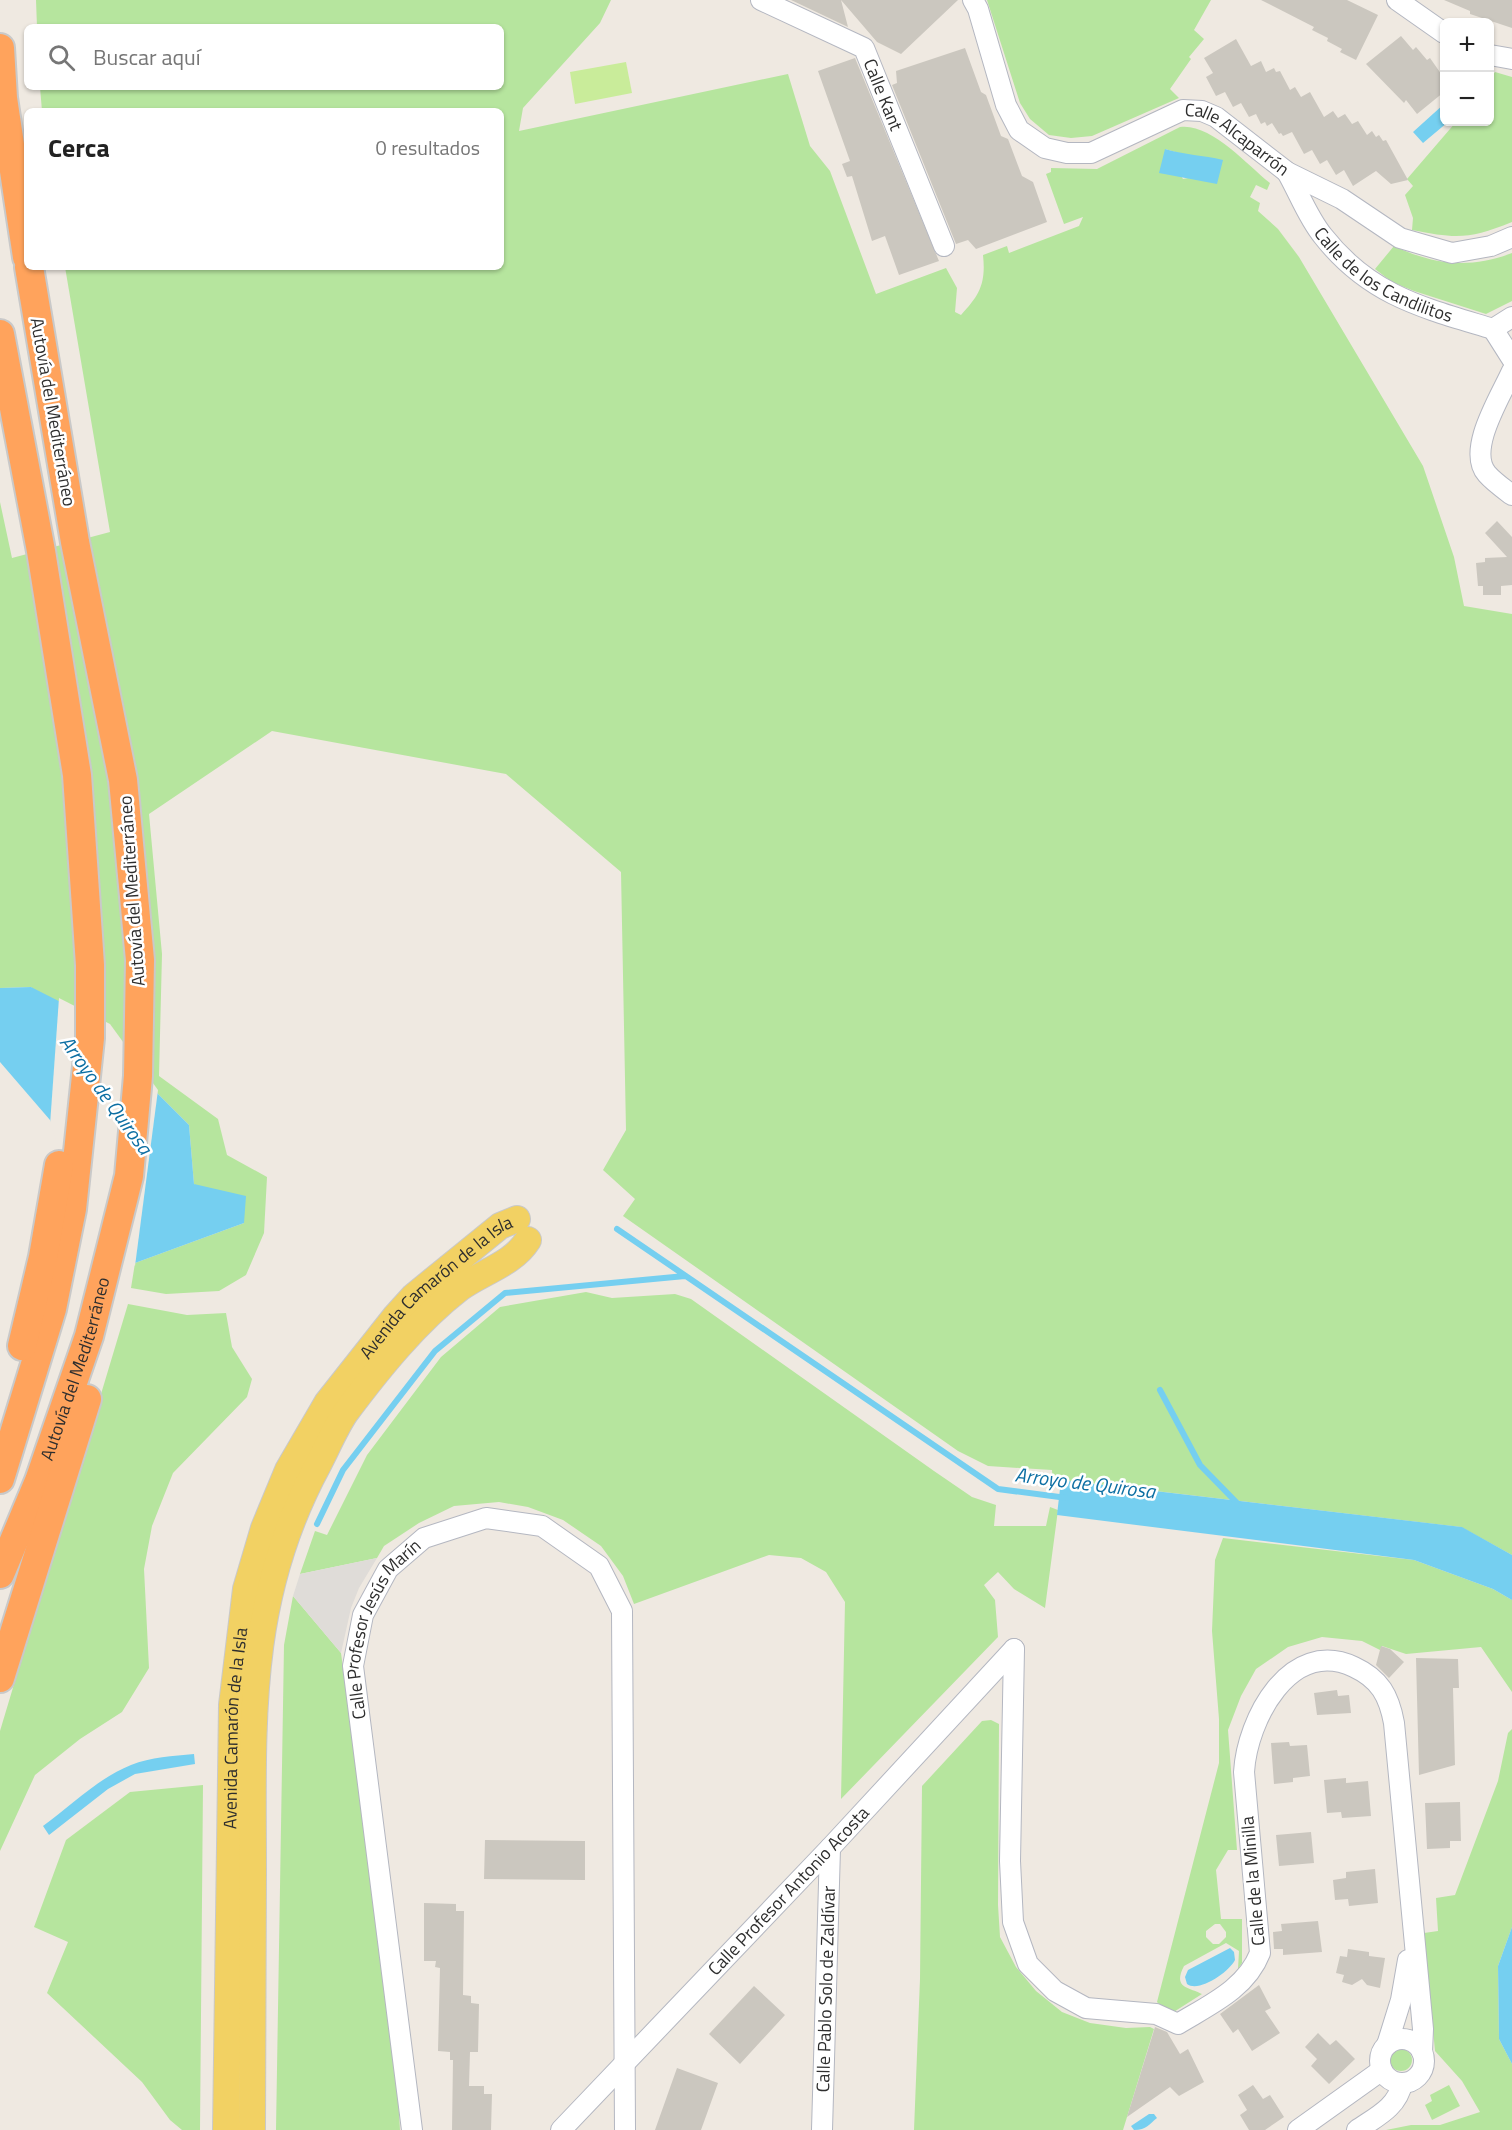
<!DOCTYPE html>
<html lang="es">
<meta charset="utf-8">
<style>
:root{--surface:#fff;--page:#f6f6f6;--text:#222;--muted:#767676;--line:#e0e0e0}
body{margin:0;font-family:"Titillium Web",sans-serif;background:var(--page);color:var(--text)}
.controls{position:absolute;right:18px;top:18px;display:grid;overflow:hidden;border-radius:9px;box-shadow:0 2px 4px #0004}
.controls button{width:54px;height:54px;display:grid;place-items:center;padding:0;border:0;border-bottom:2px solid var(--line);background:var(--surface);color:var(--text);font:30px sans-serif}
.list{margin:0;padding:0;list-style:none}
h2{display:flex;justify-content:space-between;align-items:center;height:78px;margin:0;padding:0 24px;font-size:26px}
h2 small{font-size:20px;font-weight:400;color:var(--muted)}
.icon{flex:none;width:33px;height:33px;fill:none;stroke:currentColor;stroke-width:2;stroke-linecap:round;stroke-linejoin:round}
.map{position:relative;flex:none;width:1512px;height:2130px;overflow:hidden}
.search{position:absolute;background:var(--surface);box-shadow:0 2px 4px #0004;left:24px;top:24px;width:480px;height:66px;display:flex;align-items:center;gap:15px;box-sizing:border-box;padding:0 21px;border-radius:9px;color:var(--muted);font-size:22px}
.panel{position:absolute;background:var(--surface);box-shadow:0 2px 4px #0004;left:24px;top:108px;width:480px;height:162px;border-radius:9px}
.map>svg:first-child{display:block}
.green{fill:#b6e59e;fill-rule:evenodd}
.pitch{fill:#c9ec9a}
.plaza{fill:#dfdcd8}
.water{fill:#75cff0}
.pier{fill:#efe9e1}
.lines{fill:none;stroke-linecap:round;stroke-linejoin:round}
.stream{stroke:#75cff0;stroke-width:6}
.building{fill:#cbc7bf}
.minor-casing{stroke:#b4b7c1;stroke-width:22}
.major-casing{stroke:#c9c9c9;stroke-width:28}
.highway-casing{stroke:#c9c9c9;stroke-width:32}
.minor{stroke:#fff;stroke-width:20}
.major{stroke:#f2d163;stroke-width:26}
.highway{stroke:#ffa35c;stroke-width:28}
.labels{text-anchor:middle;stroke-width:5;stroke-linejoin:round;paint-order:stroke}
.street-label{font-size:18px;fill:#2e2e2e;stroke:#fff}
.water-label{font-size:20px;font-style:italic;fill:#0d6fa3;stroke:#fff}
</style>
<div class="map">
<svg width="1512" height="2130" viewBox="0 0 1512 2130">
<rect width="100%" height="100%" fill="#efe9e1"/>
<!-- green -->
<path class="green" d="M36 0H611L600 23 523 108 519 131 788 74 810 146 830 171 876 294 946 268 957 288 955 312 961 315C980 295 986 283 983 255L1007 246 1009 253 1079 226 1083 217 1064 224 1046 174 1051 172V168L1097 169 1180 127C1211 123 1246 164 1270 183L1267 190 1256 185 1250 197 1260 203 1258 211 1278 229 1299 257 1423 466 1454 557 1464 606 1512 614V1555L1461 1527 1062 1480 1061 1485 1053 1484 1052 1470 988 1466 958 1451 623 1216 635 1199 603 1170 626 1130 621 872 506 774 272 731 149 814 162 954 159 1076 218 1119 227 1155 267 1177 264 1233 246 1275 219 1291 166 1294 131 1288 135 1263 244 1223 194 1184 189 1125 158 1094 31 987 0 988V502L12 558 110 532 65 267H501V111H42L40 87H501V27H37ZM1165 149 1189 156 1193 177 1183 179Z
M987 0H1211L1194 30 1204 39 1189 57 1191 59 1170 89 1179 98 1092 136 1071 138 1049 135 1030 119 1020 103Z
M1495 72 1512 77V222C1470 239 1457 239 1412 230L1413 218 1405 195 1413 186 1407 179 1456 122H1490V79Z
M1394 246C1434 265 1470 269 1512 253V301L1486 314 1414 291 1392 282 1375 269Z
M586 1292 612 1298 675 1294 691 1299 934 1471 972 1497 996 1505 994 1526H1046L1050 1507 1058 1510 1045 1608 1014 1589 998 1572 984 1585 995 1600 998 1637 841 1799 845 1602 826 1572 801 1558 769 1555 634 1604 623 1576 601 1546 563 1520 528 1507 499 1502 454 1506 419 1523 384 1546 377 1558 300 1574 315 1531 327 1535 367 1455 441 1357 500 1307Z
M128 1304 187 1315 226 1313 232 1347 252 1379 247 1397 173 1473 152 1526 144 1569 149 1668 122 1712 80 1739 35 1775 0 1851V1731Z
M1223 1538 1414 1560 1493 1589 1512 1600V1692L1481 1647 1406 1654 1382 1646 1380 1650 1362 1641 1322 1637 1288 1647 1256 1669 1241 1696 1228 1730 1237 1850H1228L1216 1870 1221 1919H1242V1963L1238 1969 1239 1951 1226 1943 1184 1966C1172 1989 1190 1987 1202 1994L1169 2015 1157 2002 1219 1763V1719L1212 1631 1215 1560ZM1215 1924H1220L1226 1932V1937L1219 1944H1213L1206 1937V1931Z
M293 1596 341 1653 396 2061 400 2130H276L284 1645Z
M991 1720 999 1724 998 1905 1000 1937 1016 1967 1036 1991 1062 2012 1090 2023 1126 2028 1150 2027 1154 2029 1123 2130H914L920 1979 922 1786 982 1721Z
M1512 1729V1927L1498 1966 1499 2039 1512 2064V2130H1386L1411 2125H1440L1480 2112 1462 2081 1435 2051 1424 1933 1438 1931 1436 1898 1455 1895 1498 1781 1508 1733Z
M203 1785 200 2130H182L170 2120 142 2082 47 1993 68 1942 34 1927 66 1840 130 1792Z
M1390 2060a11 11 0 1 1 22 0a11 11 0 1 1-22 0Z
M1449 2085 1460 2106 1432 2120 1425 2105 1432 2101 1430 2095Z"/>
<!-- pitch -->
<path class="pitch" d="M626 62 632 93 575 104 570 72Z"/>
<!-- plaza -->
<path class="plaza" d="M377 1558 359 1588 351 1608 341 1653 293 1596 300 1574Z"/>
<!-- water -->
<path class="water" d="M1444 104V122H1448L1423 143 1413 132Z
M1165 149C1185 155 1203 155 1223 160L1217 184 1159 173Z
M31 987 108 1026 158 1094 189 1125 194 1184 246 1196 244 1223 135 1263 85 1205 50 1120 0 1062V988Z
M1061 1480 1462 1527 1512 1555V1600L1493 1589 1414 1560 1057 1515Z
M194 1754 195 1764 135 1774 108 1789 49 1835 43 1826C71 1806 98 1778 131 1765 151 1757 173 1756 194 1754Z
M1512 1927V2064L1499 2039 1498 1966Z
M1230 1948 1234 1952 1235 1960C1229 1972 1199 1993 1187 1984L1185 1977 1188 1970Z
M1149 2114H1154L1157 2118C1149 2124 1147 2130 1134 2130L1131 2126Z"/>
<!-- pier -->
<path class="pier" d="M59 998 110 1024 158 1090 135 1266 83 1207 50 1125Z"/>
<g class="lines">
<!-- stream -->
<path class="stream" d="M617 1229 998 1489 1067 1498
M1160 1390 1200 1465 1239 1505
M317 1524 343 1470 435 1351 505 1293 685 1276"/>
</g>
<!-- building -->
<path class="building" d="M791 0H958L901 54 877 42 841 0 848 27Z
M1261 0H1347L1378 15 1356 60 1340 52 1342 49 1327 41 1328 38 1312 30 1314 27Z
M1444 0H1512V28L1470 14V11Z
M1401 36 1413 50 1416 47 1427 60 1430 58 1444 78V92L1417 114 1406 100 1404 103 1366 64Z
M1236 39 1251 66 1261 61 1266 72 1274 68 1276 72 1280 71 1290 90 1295 87 1301 97 1310 92 1324 117 1333 111 1338 118 1345 114 1352 124 1358 121 1367 135 1372 131 1376 137 1379 135 1383 141 1386 140 1408 180 1391 184 1376 171 1353 186 1344 170 1336 175 1327 160 1320 164 1312 150 1304 154 1292 132 1283 136 1281 133 1279 134 1272 123 1267 126 1265 122 1261 124 1256 114 1249 117 1241 103 1233 107 1225 92 1216 96 1206 77 1213 73 1204 58Z
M965 48 981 92 986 95 1001 136 1008 139 1022 176 1033 182 1047 222 976 249 968 240 956 244 892 85 897 83 896 71Z
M855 58 939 261 899 275 885 236 872 241 852 176 847 177 842 164 850 161 818 71Z
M1497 521 1512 537V585L1501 586V595H1483V586H1478L1476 563 1485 562V558L1507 557 1485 533Z
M1381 1646 1390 1649 1404 1662 1389 1678 1376 1665Z
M1416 1658 1458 1659 1459 1688H1453L1455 1765 1419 1775Z
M1337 1690 1338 1696 1349 1695 1351 1713 1317 1715 1314 1693Z
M1289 1742 1290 1746 1307 1745 1310 1776 1293 1778V1782L1274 1784 1271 1743Z
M1346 1778V1783L1368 1781 1371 1816 1342 1818 1341 1812 1327 1813 1324 1780Z
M1460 1802 1461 1841H1450V1848L1427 1849 1425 1803Z
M1311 1832 1314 1863 1279 1866 1276 1835Z
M485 1840 585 1841V1880L484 1879Z
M1375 1869 1378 1903 1349 1906 1348 1899 1335 1900 1333 1880 1346 1878V1872Z
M424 1903 456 1904V1911H464L463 1995 471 1996V2003L479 2004 478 2052H470L469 2086H484V2094H492L491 2130H452L453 2060H450V2052L438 2051 440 1968 435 1967 436 1961H424Z
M1318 1921 1322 1952 1283 1955V1949H1274L1273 1932 1282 1931 1281 1924Z
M1348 1949 1369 1952V1956L1385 1958 1380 1988 1367 1985 1362 1979 1352 1985 1342 1982 1344 1975 1336 1973 1340 1956 1347 1957Z
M1259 1985 1271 2008 1265 2011 1280 2033 1252 2051 1238 2029 1233 2033 1220 2014Z
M754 1986 785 2015 740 2064 709 2034Z
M1155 2027 1167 2032 1180 2054 1188 2049 1204 2082 1179 2096 1170 2087 1127 2117Z
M1318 2033 1330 2045 1336 2040 1355 2059 1329 2084 1311 2066 1317 2059 1305 2047Z
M677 2068 718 2083 701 2130H655Z
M1253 2085 1263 2099 1270 2095 1284 2117 1265 2130H1249L1240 2115 1247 2110 1238 2095Z"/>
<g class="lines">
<defs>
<g id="minor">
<path id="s1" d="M761 0 864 48 944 246"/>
<path id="s2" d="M973 0 978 9 1006 105 1019 130 1045 148 1067 153H1091L1183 110 1202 111 1216 117 1287 172 1342 199 1400 238 1452 253 1491 246 1512 237"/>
<path d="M1397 0 1444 33"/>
<path d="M1490 55 1512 59"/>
<path id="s3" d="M1287 172C1299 193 1308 218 1323 236 1370 296 1424 308 1493 329L1512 317"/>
<path d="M1493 329 1512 359"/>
<path d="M1512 371C1501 396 1466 450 1487 474 1494 482 1504 489 1512 495"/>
<path d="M1014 1649 1010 1861 1013 1922 1028 1964 1055 1991 1086 2008 1156 2014 1178 2024C1209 2005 1246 1989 1260 1953L1244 1772C1247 1720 1290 1637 1354 1667 1380 1679 1389 1696 1394 1723L1423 2029 1422 2052"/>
<circle cx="1402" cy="2061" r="22"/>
<path d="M1387 2045 1401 2000 1408 1960"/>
<path id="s4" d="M412 2130 353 1666 363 1615 388 1569 424 1538 486 1518 542 1526 599 1566 622 1611 625 2130"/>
<path id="s5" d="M561 2130 830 1848 1014 1649"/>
<path id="s6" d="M822 2130 830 1848"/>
<path d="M1298 2130 1382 2070"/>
<path d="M1357 2130C1376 2117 1398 2107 1402 2083"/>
</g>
<g id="major">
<path id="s7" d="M226 2130 232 1705 246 1589 264 1528 288 1470 327 1403 395 1317 414 1296 500 1226 517 1219"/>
<path d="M252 2130C252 2044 253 1958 253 1872 253 1724 245 1600 318 1465 327 1448 335 1428 346 1412 379 1368 416 1322 460 1288 482 1272 513 1264 528 1240"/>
</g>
<g id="highway">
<path d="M0 48 3 98 27 257"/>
<path d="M0 334 41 551 77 775 90 965V1038L72 1209 52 1309 0 1479"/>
<path d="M22 1346 43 1257 59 1165"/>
<path id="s8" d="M0 1574 39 1481 89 1336 129 1176 138 1076 140 960 123 780 75 542 29 267"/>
<path d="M0 1678 87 1399"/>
</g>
</defs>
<!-- minor casing -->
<use href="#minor" class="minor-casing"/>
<!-- major casing -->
<use href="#major" class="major-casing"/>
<!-- highway casing -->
<use href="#highway" class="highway-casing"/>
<!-- minor -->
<use href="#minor" class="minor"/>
<!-- major -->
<use href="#major" class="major"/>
<!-- highway -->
<use href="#highway" class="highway"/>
</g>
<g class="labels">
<!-- street labels -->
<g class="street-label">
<text dy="6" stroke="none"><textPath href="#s1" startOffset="164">Calle Kant</textPath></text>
<text dy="6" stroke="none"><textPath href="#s2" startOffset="381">Calle Alcaparrón</textPath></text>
<text dy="6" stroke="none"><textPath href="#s3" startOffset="147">Calle de los Candilitos</textPath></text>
<text transform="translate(53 412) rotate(80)" y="6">Autovía del Mediterráneo</text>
<text transform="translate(132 891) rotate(-94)" y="6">Autovía del Mediterráneo</text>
<text dy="6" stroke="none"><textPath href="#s7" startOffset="906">Avenida Camarón de la Isla</textPath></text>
<text dy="6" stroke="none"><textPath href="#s8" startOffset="219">Autovía del Mediterráneo</textPath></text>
<text dy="6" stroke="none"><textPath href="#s4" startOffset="513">Calle Profesor Jesús Marín</textPath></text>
<text dy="6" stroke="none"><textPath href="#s7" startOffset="402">Avenida Camarón de la Isla</textPath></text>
<text transform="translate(1253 1881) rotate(-95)" y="6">Calle de la Minilla</text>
<text dy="6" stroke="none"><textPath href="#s5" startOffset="330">Calle Profesor Antonio Acosta</textPath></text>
<text dy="6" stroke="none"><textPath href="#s6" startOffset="141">Calle Pablo Solo de Zaldívar</textPath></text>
</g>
<!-- water labels -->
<g class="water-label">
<text transform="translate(106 1095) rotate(54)" y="7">Arroyo de Quirosa</text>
<text transform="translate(1085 1483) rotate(7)" y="7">Arroyo de Quirosa</text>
</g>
</g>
</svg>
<div class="controls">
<button>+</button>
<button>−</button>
</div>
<div class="search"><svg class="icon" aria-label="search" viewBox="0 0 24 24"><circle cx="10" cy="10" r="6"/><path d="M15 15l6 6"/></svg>Buscar aquí</div>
<section class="panel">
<h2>Cerca<small>0 resultados</small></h2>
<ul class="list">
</ul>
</section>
</div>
